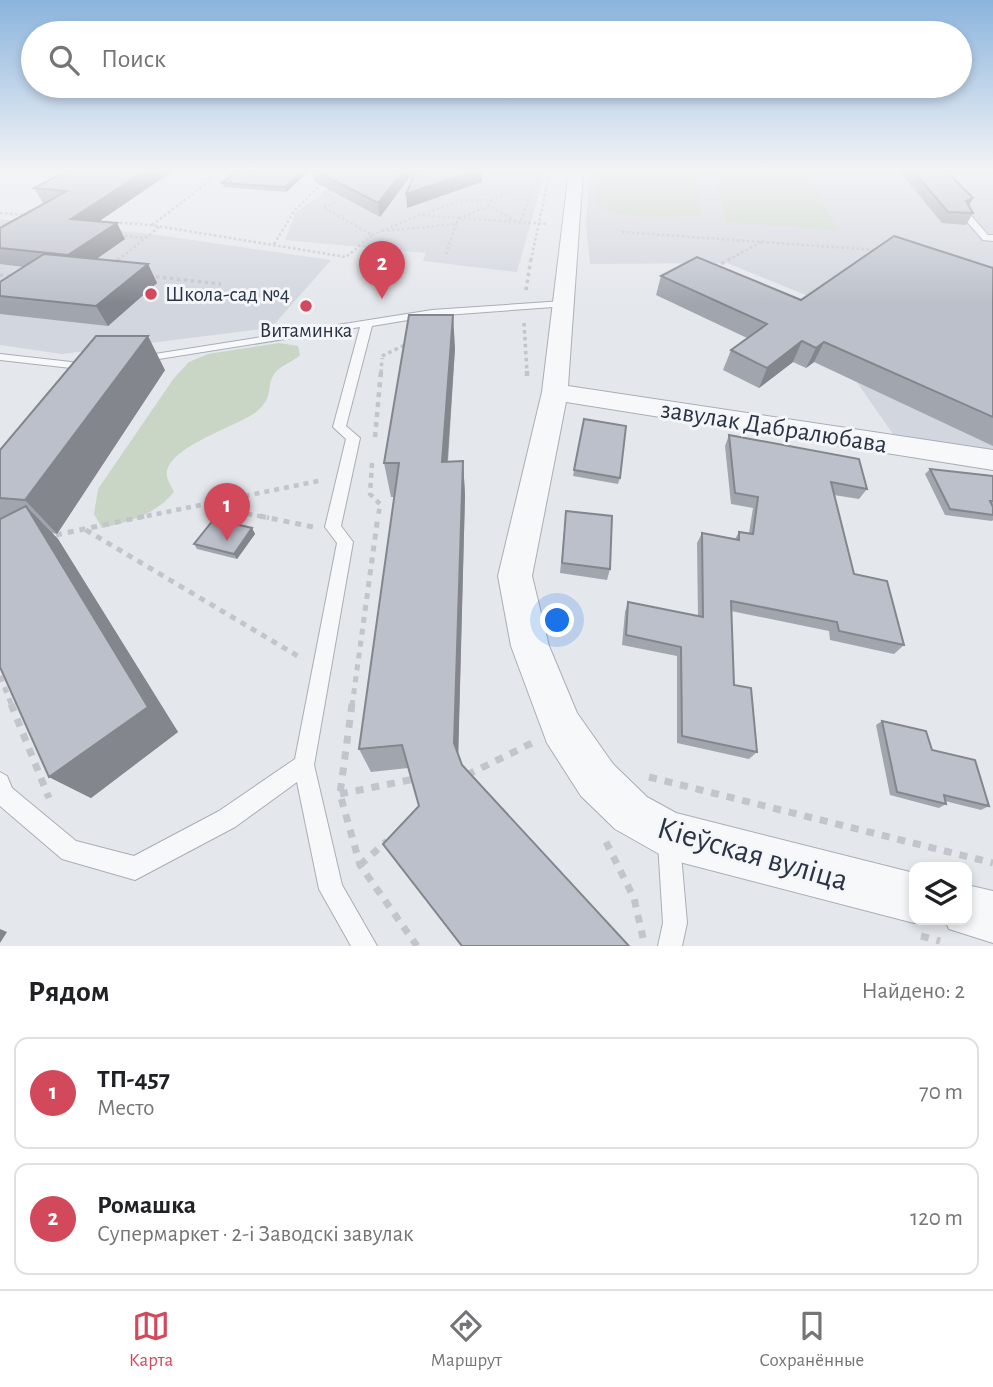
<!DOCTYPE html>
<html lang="ru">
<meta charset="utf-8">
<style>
:root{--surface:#fff;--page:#f2f2f2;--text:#202124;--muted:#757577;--line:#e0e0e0;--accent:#d1495b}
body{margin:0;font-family:"Alegreya Sans",sans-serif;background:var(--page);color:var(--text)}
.controls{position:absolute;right:21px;bottom:21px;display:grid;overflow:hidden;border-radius:14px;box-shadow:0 4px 10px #0003}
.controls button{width:63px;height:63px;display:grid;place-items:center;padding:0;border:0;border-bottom:2px solid var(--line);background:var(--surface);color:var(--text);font:35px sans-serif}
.you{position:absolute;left:558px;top:621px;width:24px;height:24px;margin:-18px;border:5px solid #fff;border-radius:50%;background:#1a73e8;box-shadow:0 0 0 10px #1a73e833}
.badge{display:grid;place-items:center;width:46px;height:46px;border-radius:50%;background:var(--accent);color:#fff;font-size:23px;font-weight:700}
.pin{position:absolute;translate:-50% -58px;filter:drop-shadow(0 2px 4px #0008)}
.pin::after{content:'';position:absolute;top:37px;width:24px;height:21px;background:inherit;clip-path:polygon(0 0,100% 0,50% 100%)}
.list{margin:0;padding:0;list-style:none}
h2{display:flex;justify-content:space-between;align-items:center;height:91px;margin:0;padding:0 28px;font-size:30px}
h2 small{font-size:23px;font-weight:400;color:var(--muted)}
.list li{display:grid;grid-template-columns:46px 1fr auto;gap:21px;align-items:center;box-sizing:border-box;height:112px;margin:0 14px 14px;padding:0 14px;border:2px solid var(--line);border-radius:14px}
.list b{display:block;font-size:26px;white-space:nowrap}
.list p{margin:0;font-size:23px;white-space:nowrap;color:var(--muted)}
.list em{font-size:23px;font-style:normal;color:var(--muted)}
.icon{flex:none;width:38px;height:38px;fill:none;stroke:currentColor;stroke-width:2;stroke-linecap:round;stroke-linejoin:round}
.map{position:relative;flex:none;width:993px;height:946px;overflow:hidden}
.search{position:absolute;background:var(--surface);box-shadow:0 4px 10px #0003;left:21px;right:21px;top:21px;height:77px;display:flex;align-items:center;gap:18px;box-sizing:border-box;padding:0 24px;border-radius:38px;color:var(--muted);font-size:26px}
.sheet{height:343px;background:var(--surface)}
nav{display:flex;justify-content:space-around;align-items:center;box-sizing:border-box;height:98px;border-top:2px solid var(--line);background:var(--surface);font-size:19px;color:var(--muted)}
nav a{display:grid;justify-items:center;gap:4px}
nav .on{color:var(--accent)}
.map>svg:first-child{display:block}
.built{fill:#d2d6de}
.green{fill:#c9d6c5}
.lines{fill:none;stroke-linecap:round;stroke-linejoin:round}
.service-casing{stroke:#a9aeb7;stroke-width:2}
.minor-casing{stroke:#a9aeb7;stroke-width:2}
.path-far4{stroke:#c2c5cb;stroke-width:2.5;stroke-dasharray:2.5 2.5;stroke-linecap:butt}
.path-far3{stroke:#c2c5cb;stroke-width:3.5;stroke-dasharray:3.5 3.5;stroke-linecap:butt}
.path-far2{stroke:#c2c5cb;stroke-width:4.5;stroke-dasharray:5 5;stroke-linecap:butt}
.path-far1{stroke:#c2c5cb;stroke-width:5;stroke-dasharray:6 6;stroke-linecap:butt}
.path{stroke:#c2c5cb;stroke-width:7;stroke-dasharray:8 8;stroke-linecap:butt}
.service{fill:#f7f8fa;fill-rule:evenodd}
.minor{fill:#f7f8fa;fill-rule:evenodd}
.wall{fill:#a1a5ae}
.shaded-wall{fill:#83868d}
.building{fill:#bbc0ca;stroke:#83868d;stroke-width:2}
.poi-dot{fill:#d1495b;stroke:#f4f6f9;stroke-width:2.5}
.labels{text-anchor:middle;stroke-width:6;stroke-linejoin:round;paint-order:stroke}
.far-poi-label{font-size:21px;fill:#2b3445;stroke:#f4f6f9;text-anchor:start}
.street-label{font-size:26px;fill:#2b3445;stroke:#f4f6f9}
.near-street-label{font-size:32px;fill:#2b3445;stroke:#f4f6f9}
</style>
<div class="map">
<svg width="993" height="946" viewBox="0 0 993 946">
<rect width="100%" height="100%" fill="#e4e7ec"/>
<!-- built -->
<path class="built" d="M346 171H545L517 272 423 261 426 253 285 240 296 212 320 196Z
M590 171H993V450L895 437 833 348 868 320 727 263 590 264 586 225Z
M0 219 150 234 331 260 271 328 62 354 0 345Z"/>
<!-- green -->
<path class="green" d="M597 171H692L702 216C676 215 617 223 598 204 592 198 597 179 597 171Z
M713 171 806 172 838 230 726 222Z
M279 343 298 346 300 355C293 362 279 366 274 374 265 390 275 396 256 412 237 427 162 448 167 477 168 482 172 487 174 492 155 515 130 521 102 528L94 514 98 489 174 378 189 362 208 354Z"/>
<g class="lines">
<defs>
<path id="service" d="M962 212H968L988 235H993V241L983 240 962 216Z
M563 301 567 302V306L432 316 372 326 346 426 360 438 341 526 353 542 314 765 342 885 377 946H351L319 889 297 782 235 827 135 880 62 859 0 806V772L7 776 12 788 76 841 134 856 219 811 295 759 337 543 325 527 346 439 333 427 360 327 140 362 134 359 136 357 432 310Z
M0 354 89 364 95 367 89 370 0 360Z
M669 832 677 835 680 843 687 923 682 946H658L663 923 658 843 661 835Z"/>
<path id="minor" d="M569 171H583L568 386 993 450V470L566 402 532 576 549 646 577 713 613 764 647 797 676 813 914 873V920H923L914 923 668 859 615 829 581 796 547 743 511 646 498 576 542 392Z
M967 885 993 891V943L949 929 945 920H967Z"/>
</defs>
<!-- service casing -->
<use href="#service" class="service-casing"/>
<!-- minor casing -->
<use href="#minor" class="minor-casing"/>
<!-- path-far4 -->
<path class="path-far4" d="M506 171 521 177 524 171
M491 200 534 183
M489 206 460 218 547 224
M0 213 27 215
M460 218 419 215 460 201 491 200 489 206 520 223 534 183 521 177
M95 221 151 225 346 257 372 235 323 207 334 204 331 196 325 192 334 188
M152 225 223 171
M382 231 456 224 460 218
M622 232 876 250
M120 235 143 238
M372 235 419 215
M274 244 295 210 323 182
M446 254 456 224
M118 260 159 227
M531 260 550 171
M728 260 763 241"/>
<!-- path-far3 -->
<path class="path-far3" d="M111 265 120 258
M715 267 732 258
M0 275 13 277
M149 276 221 284
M526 290 531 258
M524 323 527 373
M382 356 407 344
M381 373 382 358"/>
<!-- path-far2 -->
<path class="path-far2" d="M527 371V378
M375 437 381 371
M372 463 370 494 380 504 378 518
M208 506 269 518
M137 518 323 480"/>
<!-- path-far1 -->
<path class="path-far1" d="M260 516 313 527
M86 530 301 658
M56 535 146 516
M0 676 12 706
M352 706 378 516"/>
<!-- path -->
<path class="path" d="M11 704 49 798
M352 704 340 794 360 865 417 946
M467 775 532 743
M649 777 993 863
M340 794 414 779
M606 842 634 898 643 938
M360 865 387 841
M921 936 940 941"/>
<!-- service -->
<use href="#service" class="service"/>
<!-- minor -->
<use href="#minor" class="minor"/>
</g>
<!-- wall -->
<path class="wall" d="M173 171 99 221 125 239 96 259 148 264 157 283 108 326 0 314V282L24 267 0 264V228L44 204 43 203 34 188Z
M309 171 286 192 224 187 222 183Z
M312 171H414L380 217 315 182Z
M899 171H946L973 198 969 206 973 213 966 225 942 223Z
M993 266V446L814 362 806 368 793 362 759 388 723 370 731 350 747 338 656 295 661 276 801 300 992 267Z
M455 348 448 462 463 461 465 495 458 754 462 765 629 946H461L383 844 419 806 408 768 371 772 359 749 395 497H391L384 463Z
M165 370 57 534 52 533 58 539 178 732 91 798 49 777 0 667V450Z
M584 419 620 478 618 484 573 476Z
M729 435 867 489 859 499 834 495 854 574 904 645 894 654 830 640 829 631 731 611 734 685 757 752 749 759 677 743V656L622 645 625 612 628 602 698 616 697 543 702 533 735 539 739 532 749 533 753 508 731 504 725 446Z
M930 469 993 476V520L992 521 945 515 925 474Z
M566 511 610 569 607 580 560 573Z
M252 528 255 534 237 559 197 549 194 544Z
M882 721 932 750 989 806 981 810 945 801 946 804 939 808 890 795 876 725Z"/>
<!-- shaded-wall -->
<path class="shaded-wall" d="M145 171H173L79 235 71 219Z
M303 171H309L286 192 285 187Z
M403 171H414L380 217 378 203Z
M475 171H482V182L407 208 406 194Z
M973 198 967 209 966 201Z
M117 223 125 239 78 272 68 255Z
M148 264 157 283 108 326 96 306Z
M453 315 455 348 445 496 442 462Z
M148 336 165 370 57 534 25 500Z
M802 341 793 362 759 388 767 368Z
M824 342 814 362 806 368 816 348Z
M463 461 465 495 458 766 454 743Z
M26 506 58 539 178 732 91 798 49 777Z
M252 528 255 534 237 559 234 554Z
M0 929 7 932 0 943Z"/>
<!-- building -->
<path class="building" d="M67 171H145L71 219 117 223 68 255 0 248V228L67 191 34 188Z
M237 171H303L285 187 222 183Z
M316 171H403L378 203Z
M416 171H475L406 194Z
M913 171H946L973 198 966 201 973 213 948 212Z
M894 236 993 268V417L824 342 816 348 802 341 767 368 731 350 767 324 661 276 697 257 801 300Z
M44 254 148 264 96 306 0 296V282Z
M409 315H453L442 462 463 461 454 743 462 765 629 946H462L383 844 419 806 402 745 359 749 399 463H384Z
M96 336H148L25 500 0 498V450Z
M584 419 626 426 620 478 574 470Z
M729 435 859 459 867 489 831 482 854 574 887 581 904 645 839 631 837 622 731 601 734 685 751 688 757 752 682 736 681 647 626 635 628 602 703 617 702 533 739 540V532L753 534 758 497 735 493Z
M930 469 993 476V501H990L993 507V515L950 509Z
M26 506 148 707 49 777 0 667V519Z
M566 511 612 516 610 569 562 563Z
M214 519 252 528 234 554 194 544Z
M882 721 926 731 932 750 975 760 989 806 944 795 946 804 897 792Z"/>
<!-- sky -->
<linearGradient id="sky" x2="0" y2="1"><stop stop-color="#8bb4dd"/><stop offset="0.56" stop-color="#f3f4f6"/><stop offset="1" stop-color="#f3f4f6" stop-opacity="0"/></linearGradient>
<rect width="993" height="304" fill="url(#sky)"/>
<!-- markers -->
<g class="poi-dot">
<circle cx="151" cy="294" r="7"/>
<circle cx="306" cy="306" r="7"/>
</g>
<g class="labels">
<!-- far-poi labels -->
<g class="far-poi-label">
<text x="165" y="301">Школа-сад №4</text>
<text x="306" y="337" text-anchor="middle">Витаминка</text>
</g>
<!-- street labels -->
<g class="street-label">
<text transform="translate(774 426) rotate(9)" y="9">завулак Дабралюбава</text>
</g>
<!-- near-street labels -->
<g class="near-street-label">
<text transform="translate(753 853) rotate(16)" y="11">Кіеўская вуліца</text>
</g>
</g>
</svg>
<div class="controls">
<button><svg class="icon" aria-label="layers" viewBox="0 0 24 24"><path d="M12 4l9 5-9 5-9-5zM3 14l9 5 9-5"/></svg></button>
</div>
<div class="you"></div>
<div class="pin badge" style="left:227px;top:541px">1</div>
<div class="pin badge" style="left:382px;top:299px">2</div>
<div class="search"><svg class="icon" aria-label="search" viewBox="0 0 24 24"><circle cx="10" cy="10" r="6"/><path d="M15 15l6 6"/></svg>Поиск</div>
</div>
<section class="sheet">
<h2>Рядом<small>Найдено: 2</small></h2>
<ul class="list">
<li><span class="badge">1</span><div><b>ТП-457</b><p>Место</p></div><em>70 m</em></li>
<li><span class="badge">2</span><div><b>Ромашка</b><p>Супермаркет · 2-і Заводскі завулак</p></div><em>120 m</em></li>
</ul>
</section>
<nav>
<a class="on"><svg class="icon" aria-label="map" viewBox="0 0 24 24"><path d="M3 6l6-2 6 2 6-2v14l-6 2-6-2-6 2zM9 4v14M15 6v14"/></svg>Карта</a>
<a><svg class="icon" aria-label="directions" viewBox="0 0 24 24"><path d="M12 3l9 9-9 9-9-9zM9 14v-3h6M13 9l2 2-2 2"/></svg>Маршрут</a>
<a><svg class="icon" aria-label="saved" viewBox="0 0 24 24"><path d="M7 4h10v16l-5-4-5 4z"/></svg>Сохранённые</a>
</nav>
